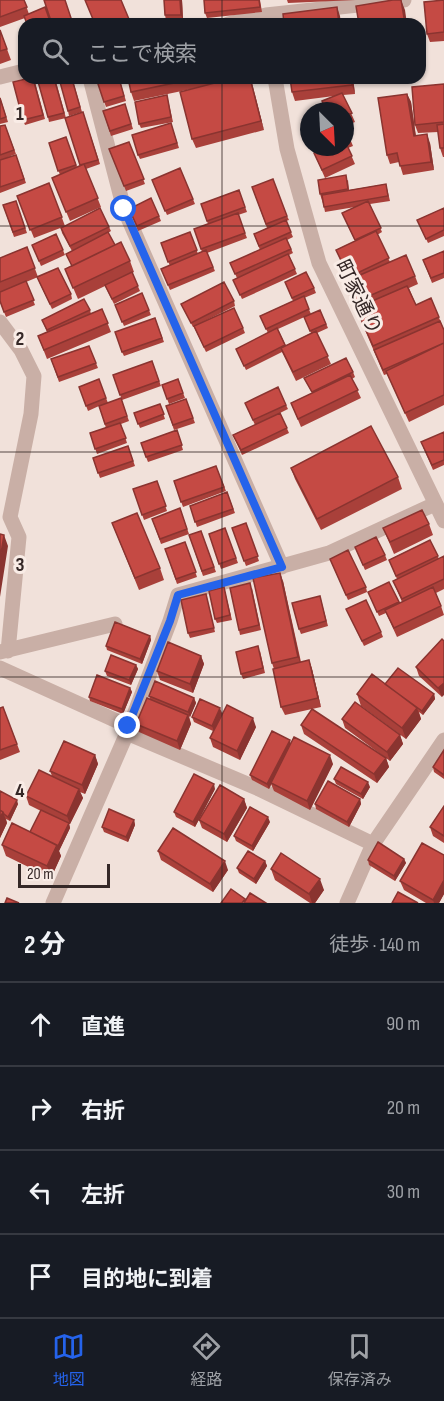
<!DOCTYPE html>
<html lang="ja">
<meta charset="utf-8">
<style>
:root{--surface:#171b24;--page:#242831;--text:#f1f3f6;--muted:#9ea1a6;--line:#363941;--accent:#2563eb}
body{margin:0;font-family:"Sofia Sans Condensed","Noto Sans JP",sans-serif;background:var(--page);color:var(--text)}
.compass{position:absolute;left:300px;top:102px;width:54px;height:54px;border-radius:50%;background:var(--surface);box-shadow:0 2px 4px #0004;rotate:156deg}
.scale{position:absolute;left:18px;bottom:15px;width:92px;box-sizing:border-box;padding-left:6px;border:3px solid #352827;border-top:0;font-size:16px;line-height:21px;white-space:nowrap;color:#352827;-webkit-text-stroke:4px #f9ece6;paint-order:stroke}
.stop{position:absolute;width:18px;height:18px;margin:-14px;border:4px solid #2563eb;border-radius:50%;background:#fff}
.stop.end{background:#2563eb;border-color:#fff;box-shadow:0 2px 6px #0008}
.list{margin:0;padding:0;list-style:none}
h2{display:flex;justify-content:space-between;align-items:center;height:78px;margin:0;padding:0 24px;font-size:26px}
h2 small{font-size:20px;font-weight:400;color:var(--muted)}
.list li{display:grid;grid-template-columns:39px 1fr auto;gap:18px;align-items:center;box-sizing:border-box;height:84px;padding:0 24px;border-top:2px solid var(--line)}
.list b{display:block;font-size:22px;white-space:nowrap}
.list em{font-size:20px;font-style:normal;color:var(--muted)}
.icon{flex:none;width:33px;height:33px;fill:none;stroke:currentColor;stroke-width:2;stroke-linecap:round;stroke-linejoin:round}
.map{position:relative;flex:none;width:444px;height:903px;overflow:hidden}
.search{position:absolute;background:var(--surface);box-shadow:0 2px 4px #0004;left:18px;right:18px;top:18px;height:66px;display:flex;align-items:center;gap:15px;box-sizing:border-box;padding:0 21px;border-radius:18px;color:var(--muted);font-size:22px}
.sheet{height:414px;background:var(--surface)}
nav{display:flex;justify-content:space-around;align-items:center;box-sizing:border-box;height:84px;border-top:2px solid var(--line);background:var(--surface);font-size:16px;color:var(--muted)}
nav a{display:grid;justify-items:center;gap:3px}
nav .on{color:var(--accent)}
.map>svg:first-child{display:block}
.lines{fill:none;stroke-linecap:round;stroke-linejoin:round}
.minor{stroke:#c9afa6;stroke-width:15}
.wall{fill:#a9403a}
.shaded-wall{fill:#8a3430}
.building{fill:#c54a44;stroke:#8a3430;stroke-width:1.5}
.route{stroke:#2563eb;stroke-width:8}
.grid{fill:none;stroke:#352827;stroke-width:1.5;stroke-opacity:0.55}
.labels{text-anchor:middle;stroke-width:6;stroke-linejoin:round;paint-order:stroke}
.street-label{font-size:20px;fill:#352827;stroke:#f9ece6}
.grid-label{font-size:20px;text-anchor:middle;font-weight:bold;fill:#352827;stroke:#f9ece6;stroke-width:6;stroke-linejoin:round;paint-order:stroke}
</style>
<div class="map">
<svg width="444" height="903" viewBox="0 0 444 903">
<rect width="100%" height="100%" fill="#f1e1da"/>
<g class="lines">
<!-- minor -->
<path class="minor" d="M228 24 266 15 404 0
M0 77 24 71
M90 78 124 209 282 567
M275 78 287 149 319 263 444 521
M0 322 21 350 34 376 31 414 10 517 19 537 8 651
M0 652 115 624
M0 668 128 726
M127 733 259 789 373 844
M53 903 127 733 170 621 178 595 329 553 435 504
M347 903 373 844 444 740"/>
</g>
<!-- wall -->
<path class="wall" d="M0 0H24L29 14 25 18 0 27Z
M164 0H182L183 19 166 20 165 15Z
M204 0H260L262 12 207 18 205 13Z
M287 0H356L288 3Z
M444 0V41L430 42 427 34Z
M0 30 11 60 0 64Z
M55 78 66 118 49 122 48 117Z
M96 78H119L126 101 106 107Z
M128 78H250L264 130 196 148 192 139 201 87 134 101 131 92Z
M290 78H353L355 94 343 95 355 122 345 126V111H326L322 101 334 96 295 101 292 92Z
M35 82 45 119 25 125 23 120Z
M74 84 82 112 69 116 68 111Z
M444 84V157H443L440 148 438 132 418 133 415 125Z
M407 94 411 102 416 136 430 143 434 170 403 175 399 162 390 164 387 155Z
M167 95 173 122 141 128 139 124Z
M0 97 8 122 0 124Z
M125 104 133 129 111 136 103 111Z
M83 112 100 164 86 169 101 207 70 221 52 178 60 175 49 143 66 137 77 167 80 166Z
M171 123 179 148 140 159 138 155Z
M5 125 16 154 8 157 16 155 26 183 0 193V126Z
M345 127 353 146 348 148 355 164 325 178 314 153 319 150 318 147H345Z
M129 142 145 184 126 191 109 149Z
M180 168 195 204 167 215 152 180Z
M348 180 349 190 386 184 390 201 370 204 382 232 377 235 390 262 415 276 418 284 409 288 416 305 431 298 444 330V405L409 422 387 374 384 375 357 311H356L344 282 349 279 336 250 355 241 342 213 355 207 325 212 324 207 320 194Z
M49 183 65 226 109 227 111 231 108 233 115 245 130 261 134 272 132 273 140 291 114 304 105 286 78 299 65 269 72 266 66 254 72 251 62 233 61 228 63 227 34 238 17 196Z
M252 187 287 216 289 220 286 221 293 237 287 240 293 253 289 255 297 274 242 299 233 280 237 278 230 263 260 250 254 234 267 228Z
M239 190 247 212 238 215 247 238 207 253 215 271 170 290 161 269 170 266 161 243 190 232 198 254 202 252 194 229 208 224 201 204Z
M16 201 27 233 14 237 3 205Z
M444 208V236L428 243 417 220Z
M129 209 159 216 161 221 138 231Z
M56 234 65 255 41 266 32 245Z
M27 247 38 277 71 294 72 299 52 309 39 282 38 277 26 282 35 305 6 317 0 302V258Z
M444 251V278L432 283 423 260Z
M285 282 314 288 316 293 304 298 311 314 278 329 286 346 311 333 304 317 320 310 328 328 317 333 331 364 296 381 282 352 246 370 236 349 268 333 260 316 293 301Z
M142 293 151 315 124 326 115 305Z
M234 301 235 306 203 322 243 328 245 333 206 352 194 327H193L181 304Z
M102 309 111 332 47 359 38 336 47 332 42 320 90 310 91 314Z
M155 318 164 342 124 356 122 352Z
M89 346 98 368 59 382 51 359Z
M152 361 161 386 122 400 113 375Z
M353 372 355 377 352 379 361 398 301 427 291 403 312 393 304 378Z
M178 379 185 398 169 404 162 385Z
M79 387 106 398 108 403 121 398 129 421 121 424 127 443 97 454 90 433 106 428 99 406 88 411Z
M186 399 195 423 174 430 166 406Z
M245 403 286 405 288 409 280 413 289 433 242 455 233 435 255 425Z
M160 404 165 419 140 428 134 413Z
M177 430 183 450 148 462 146 457Z
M444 432V465L433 470 423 447Z
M128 446 135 466 100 478 93 458Z
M216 466 226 491 183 507 174 481Z
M291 468 398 477 402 489 321 530 295 479Z
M157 481 167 511 144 520 133 489Z
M227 492 235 513 197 527 190 506Z
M180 508 189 534 161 544 152 519Z
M112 523 160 568 164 580 139 590Z
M246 523 259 561 246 566 232 528Z
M429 524 433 535 394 554 383 528Z
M225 528 238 563 221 569 209 534Z
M201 531 216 572 203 576 189 535Z
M430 540 439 559 444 556V589L436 593 441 606 444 615 397 637 386 613 379 616 370 597 389 582 399 603 402 602 393 581 397 579 389 560Z
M185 542 197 577 177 584 165 549Z
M355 547 385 555 387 560 365 570Z
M332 564 366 587 367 592 348 600Z
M283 581 301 662 309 660 312 669 321 707 285 715 281 707 274 669 272 663Z
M224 587 232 620 217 623 215 619Z
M252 588 261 630 240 635 239 630Z
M206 594 215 632 190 638 188 633Z
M320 596 328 626 301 634 299 629Z
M346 609 381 632 383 637 364 646Z
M150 636 151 640 142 664 107 650 106 646Z
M442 639V697L419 676 416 667Z
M260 651 265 673 243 679 241 674Z
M201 656 204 664 193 693 160 680 157 671Z
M136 665 138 669 131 685 107 676 105 671Z
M385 684 434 694 435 699 423 715 419 712 421 719 406 739 361 706 357 694Z
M130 688 132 692 123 714 90 701 89 697Z
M149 696 194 698 196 703 190 717 189 716 191 724 180 750 139 732 136 724 150 699Z
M3 707 20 752 0 760V708Z
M222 713 256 727 240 760 213 747 210 738 213 731 194 722 192 717Z
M342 719 400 735 403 744 390 761 345 728Z
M301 725 386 758 389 767 377 783 304 734Z
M291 744 333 764 310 810 274 791 271 784 269 789 252 780 250 775Z
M444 750V779L434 772 433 767Z
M95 755 98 764 85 794 80 792 83 798 70 824H69L70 828 59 851 61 856 51 878 6 856 2 845 30 832 41 811 29 805 26 796 52 776 50 771Z
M334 779 370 787 363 799 336 784Z
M215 789 195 827 176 817 174 812Z
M0 791 18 804 10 821 6 819 7 823 0 838Z
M244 799 247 808 227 842 202 828 199 820Z
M360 799 361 804 349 827 316 809 315 804Z
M444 806V843L433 836 430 827Z
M134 820 135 825 128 842 104 832 102 827Z
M270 822 253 851 236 841 234 836Z
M158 851 228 870 213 892 161 860Z
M444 855V894L439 903H426L404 890 400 881Z
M404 859 406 863 395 881 369 865 368 860Z
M265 861 267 866 256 884 239 873 237 868Z
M271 869 324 890 315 903H310L275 880Z"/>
<!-- shaded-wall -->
<path class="shaded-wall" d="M180 0H182L183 19 181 15Z
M401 0 405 10 407 24H405Z
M337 7 340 16 341 24H339Z
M250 78 252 83 264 130 261 121Z
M351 78H353L355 94 352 85Z
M407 94 411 102 417 145 414 136Z
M427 134 430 143 434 170 431 162Z
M4 535 8 546 0 597V559Z
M280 573 283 581 301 665 298 657Z
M150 636 151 640 142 664 140 659Z
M201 656 204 664 193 693 190 684Z
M309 660 312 669 321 707 318 698Z
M136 665 138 669 131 685 129 680Z
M444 683V695L442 697 438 688Z
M130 688 132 692 123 714 122 709Z
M434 694 435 699 423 715 422 711Z
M194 698 196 703 190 717 188 712Z
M220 708 222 713 214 731 212 726Z
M417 708 421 719 406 739 402 728Z
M188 715 191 724 180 750 177 741Z
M253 718 256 727 240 760 237 751Z
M400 735 403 744 390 761 387 752Z
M290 740 291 745 269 789 267 784Z
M95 755 98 764 85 794 82 785Z
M330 755 333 764 310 810 307 801Z
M386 758 389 767 377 783 374 774Z
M368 782 370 787 363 799 361 794Z
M214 784 215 789 195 827 193 822Z
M79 789 83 798 70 824 67 816Z
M244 799 247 808 227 842 224 834Z
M360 799 361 804 349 827 347 822Z
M17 800 18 804 10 821 8 817Z
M3 812 7 823 0 838V818Z
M268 817 270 822 253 851 252 846Z
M134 820 135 825 128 842 126 837Z
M69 823 70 828 59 851 61 856 51 878 47 866Z
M404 859 406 863 395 881 394 876Z
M225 861 228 870 213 892 210 884Z
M265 861 267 866 256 884 254 879Z
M320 879 324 890 315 903H312L309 894Z
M444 880V894L439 903H434L433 900Z"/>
<!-- building -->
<path class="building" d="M0 0H24L27 7 0 17Z
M44 0H65L73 24H52Z
M85 0H121L131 24H95Z
M164 0H180L181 15H165Z
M204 0H259L260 7 205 13Z
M393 0H401L405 24H359L356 6Z
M444 0V32L427 34 424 2Z
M45 7 51 24H27L24 16Z
M337 7 339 24H284L283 14Z
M0 30 7 49 0 51Z
M30 78H33L43 115 23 120 13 82Z
M37 78H54L64 113 48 117Z
M96 78H119L124 96 104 102Z
M128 78H198L131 92Z
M234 78H250L261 121 192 139 180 92Z
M290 78H351L352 85 292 92Z
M72 79 80 107 68 111 60 82Z
M444 84V122L415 125 412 87Z
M342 93 352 113 345 116V111H326L322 101Z
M407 94 414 136 427 134 431 162 400 166 397 153 387 155 378 98Z
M167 95 171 117 139 124 135 102Z
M0 98 6 117 0 119Z
M125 104 131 124 110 131 103 111Z
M83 112 98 160 80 165 65 118Z
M171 123 177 143 138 155 132 135Z
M444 124V148H440L437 125Z
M5 125 14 150 0 155V126Z
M345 127 350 137 345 139Z
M66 137 76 165 58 171 49 143Z
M345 141 352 156 322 170 314 153 320 150 318 147H345Z
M129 142 144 179 124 186 109 149Z
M16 155 24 179 0 187V160Z
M84 164 98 198 66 212 52 178Z
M180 168 193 199 165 211 152 180Z
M346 175 348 189 320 194 318 180Z
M273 179 287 216 266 224 252 187Z
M49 183 62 217 30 230 17 196Z
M386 184 388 196 324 207 322 195Z
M239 190 245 207 207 221 201 204Z
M151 198 159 216 137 226 129 209Z
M16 201 25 228 13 232 3 205Z
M368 201 381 228 355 240 342 213Z
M100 208 109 227 70 246 61 228Z
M444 208V230L426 239 417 220Z
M238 213 245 233 201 249 194 229Z
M286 220 291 232 259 246 254 234Z
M376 231 389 258 349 277 336 250Z
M108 232 115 245 72 266 66 254Z
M190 232 197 250 168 262 161 243Z
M56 234 63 250 39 261 32 245Z
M286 238 291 249 235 274 230 263Z
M121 242 130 261 73 288 65 269Z
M27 247 35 268 0 282V258Z
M206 250 213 267 168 285 161 269Z
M444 251V273L431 278 423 260Z
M288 254 295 269 240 295 233 280Z
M406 255 415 276 353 303 344 282Z
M58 268 71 294 50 304 37 277Z
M132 272 138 286 112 299 105 285Z
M306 272 314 288 292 298 285 282Z
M26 281 34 300 4 312 0 301V292Z
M224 282 234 301 191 323 181 304Z
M407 286 416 305 431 298 439 317 373 346 356 308Z
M142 293 149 310 122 322 115 305Z
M304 296 309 309 266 329 260 316Z
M84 299 90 310 47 330 42 320Z
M234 308 243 328 204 347 194 326Z
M102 309 108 323 44 350 38 336Z
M320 310 326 324 310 331 304 317Z
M155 318 162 338 122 352 115 332Z
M440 321 444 330V343L383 370 374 350Z
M277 328 285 345 244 366 236 349Z
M316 331 328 356 293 372 281 348Z
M444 343V395L405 413 386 371Z
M89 346 96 363 58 377 51 359Z
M346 358 353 372 312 392 304 378Z
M152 361 159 381 120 395 113 375Z
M350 375 358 390 298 419 291 403Z
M99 379 106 398 86 406 79 387Z
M178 379 183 393 167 399 162 385Z
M278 387 286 405 253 420 245 403Z
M121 398 127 416 105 424 99 406Z
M186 399 193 418 173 425 166 406Z
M160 404 164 414 138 424 134 413Z
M280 413 287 428 241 450 233 435Z
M120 423 126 438 95 449 90 433Z
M371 426 398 477 317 519 291 468Z
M177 430 182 445 146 457 141 443Z
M444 432V460L432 465 421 442Z
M128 446 133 461 98 473 93 458Z
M216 466 224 487 181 502 174 481Z
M157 481 166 506 142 515 133 489Z
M227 492 233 509 195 522 190 506Z
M180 508 187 529 160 539 152 519Z
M422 510 429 524 390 542 383 528Z
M137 513 160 568 135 578 112 523Z
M246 523 258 556 244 561 232 528Z
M225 528 236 558 219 564 209 534Z
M201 531 214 567 202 571 189 535Z
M0 534 4 535 0 559Z
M376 537 385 555 363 565 355 547Z
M430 540 438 556 396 576 389 560Z
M185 542 196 572 176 579 165 549Z
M348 550 366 587 346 595 330 559Z
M444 556V579L402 599 393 581Z
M280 573 298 657 272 663 253 578Z
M389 582 399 602 377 612 368 592Z
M250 583 259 625 239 630 230 588Z
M224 587 230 615 215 619 209 591Z
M433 587 441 606 394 628 385 610Z
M206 594 214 628 188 633 181 600Z
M320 596 326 621 299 629 292 603Z
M366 600 381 632 362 641 346 609Z
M115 622 150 636 140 659 106 646Z
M442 639 444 641V683L438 688 416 667Z
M168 642 201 656 190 684 157 671Z
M258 646 263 668 241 674 236 652Z
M111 655 136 665 129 680 105 671Z
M309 660 318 698 281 707 273 669Z
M398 668 434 694 422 711 385 684Z
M372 674 417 708 402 728 357 694Z
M97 675 130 688 122 709 89 697Z
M155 681 194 698 188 712 149 696Z
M147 698 188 715 177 741 136 724Z
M200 699 220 708 212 726 192 717Z
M355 702 400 735 387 752 342 719Z
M227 705 253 718 237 751 210 738Z
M3 707 17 744 0 750V708Z
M312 709 386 758 374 774 301 725Z
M272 731 290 740 267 784 250 775Z
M294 737 330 755 307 801 271 783Z
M64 741 95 755 82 785 50 771Z
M444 750V775L433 767Z
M341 767 368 782 361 794 334 779Z
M39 770 79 789 67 816 26 796Z
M194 774 214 784 193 822 174 812Z
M328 781 360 799 347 822 315 804Z
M220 785 244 799 224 834 199 820Z
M0 791 17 800 8 817 4 814 3 812 0 810Z
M444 806V836L430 827Z
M250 807 268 817 252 846 234 836Z
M109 809 134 820 126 837 102 827Z
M0 810 3 812 0 818Z
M41 810 69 823 58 846 30 832Z
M12 823 57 845 47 866 2 845Z
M173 828 225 861 210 884 158 851Z
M378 842 404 859 394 876 368 860Z
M422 843 444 855V880L433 900 400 881Z
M248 851 265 861 254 879 237 868Z
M281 853 320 879 309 894 271 869Z
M231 889 245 899 242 903H221Z
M398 892 418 903H392Z
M250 893 266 903H244Z
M7 898 19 903H5Z"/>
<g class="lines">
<!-- route -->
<path class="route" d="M124 209 282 567 178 595 170 621 128 726"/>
</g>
<!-- grid -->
<path class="grid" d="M222 0V24M222 78V903M0 226H444M0 452H444M0 677H444"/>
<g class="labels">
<!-- street labels -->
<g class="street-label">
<text transform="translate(359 297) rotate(64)" y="7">町家通り</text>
</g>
</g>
<g class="grid-label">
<text x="20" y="120">1</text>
<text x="20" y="345">2</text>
<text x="20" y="571">3</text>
<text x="20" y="797">4</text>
</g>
</svg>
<svg class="compass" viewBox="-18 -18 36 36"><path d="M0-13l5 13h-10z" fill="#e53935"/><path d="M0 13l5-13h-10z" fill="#9ea1a6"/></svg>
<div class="scale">20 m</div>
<div class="stop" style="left:124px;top:209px"></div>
<div class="stop end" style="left:128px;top:726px"></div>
<div class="search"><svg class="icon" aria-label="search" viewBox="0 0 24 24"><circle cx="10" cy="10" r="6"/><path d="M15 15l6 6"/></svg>ここで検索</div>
</div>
<section class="sheet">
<h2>2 分<small>徒歩 · 140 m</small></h2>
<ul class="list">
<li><svg class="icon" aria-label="ahead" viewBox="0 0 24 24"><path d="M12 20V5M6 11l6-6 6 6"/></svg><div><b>直進</b></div><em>90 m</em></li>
<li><svg class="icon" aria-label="right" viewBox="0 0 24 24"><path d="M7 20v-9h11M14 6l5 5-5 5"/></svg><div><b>右折</b></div><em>20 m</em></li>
<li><svg class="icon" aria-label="left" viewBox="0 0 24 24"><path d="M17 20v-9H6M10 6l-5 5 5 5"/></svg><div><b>左折</b></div><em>30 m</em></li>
<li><svg class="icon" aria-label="arrive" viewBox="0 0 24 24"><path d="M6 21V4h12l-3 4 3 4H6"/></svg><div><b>目的地に到着</b></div></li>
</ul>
</section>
<nav>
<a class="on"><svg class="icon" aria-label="map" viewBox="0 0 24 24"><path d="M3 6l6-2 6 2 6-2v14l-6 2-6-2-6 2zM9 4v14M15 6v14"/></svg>地図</a>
<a><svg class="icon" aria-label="directions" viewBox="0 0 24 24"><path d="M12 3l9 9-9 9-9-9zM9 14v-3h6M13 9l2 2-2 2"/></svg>経路</a>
<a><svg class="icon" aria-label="saved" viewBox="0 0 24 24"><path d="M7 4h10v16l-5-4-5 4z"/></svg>保存済み</a>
</nav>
